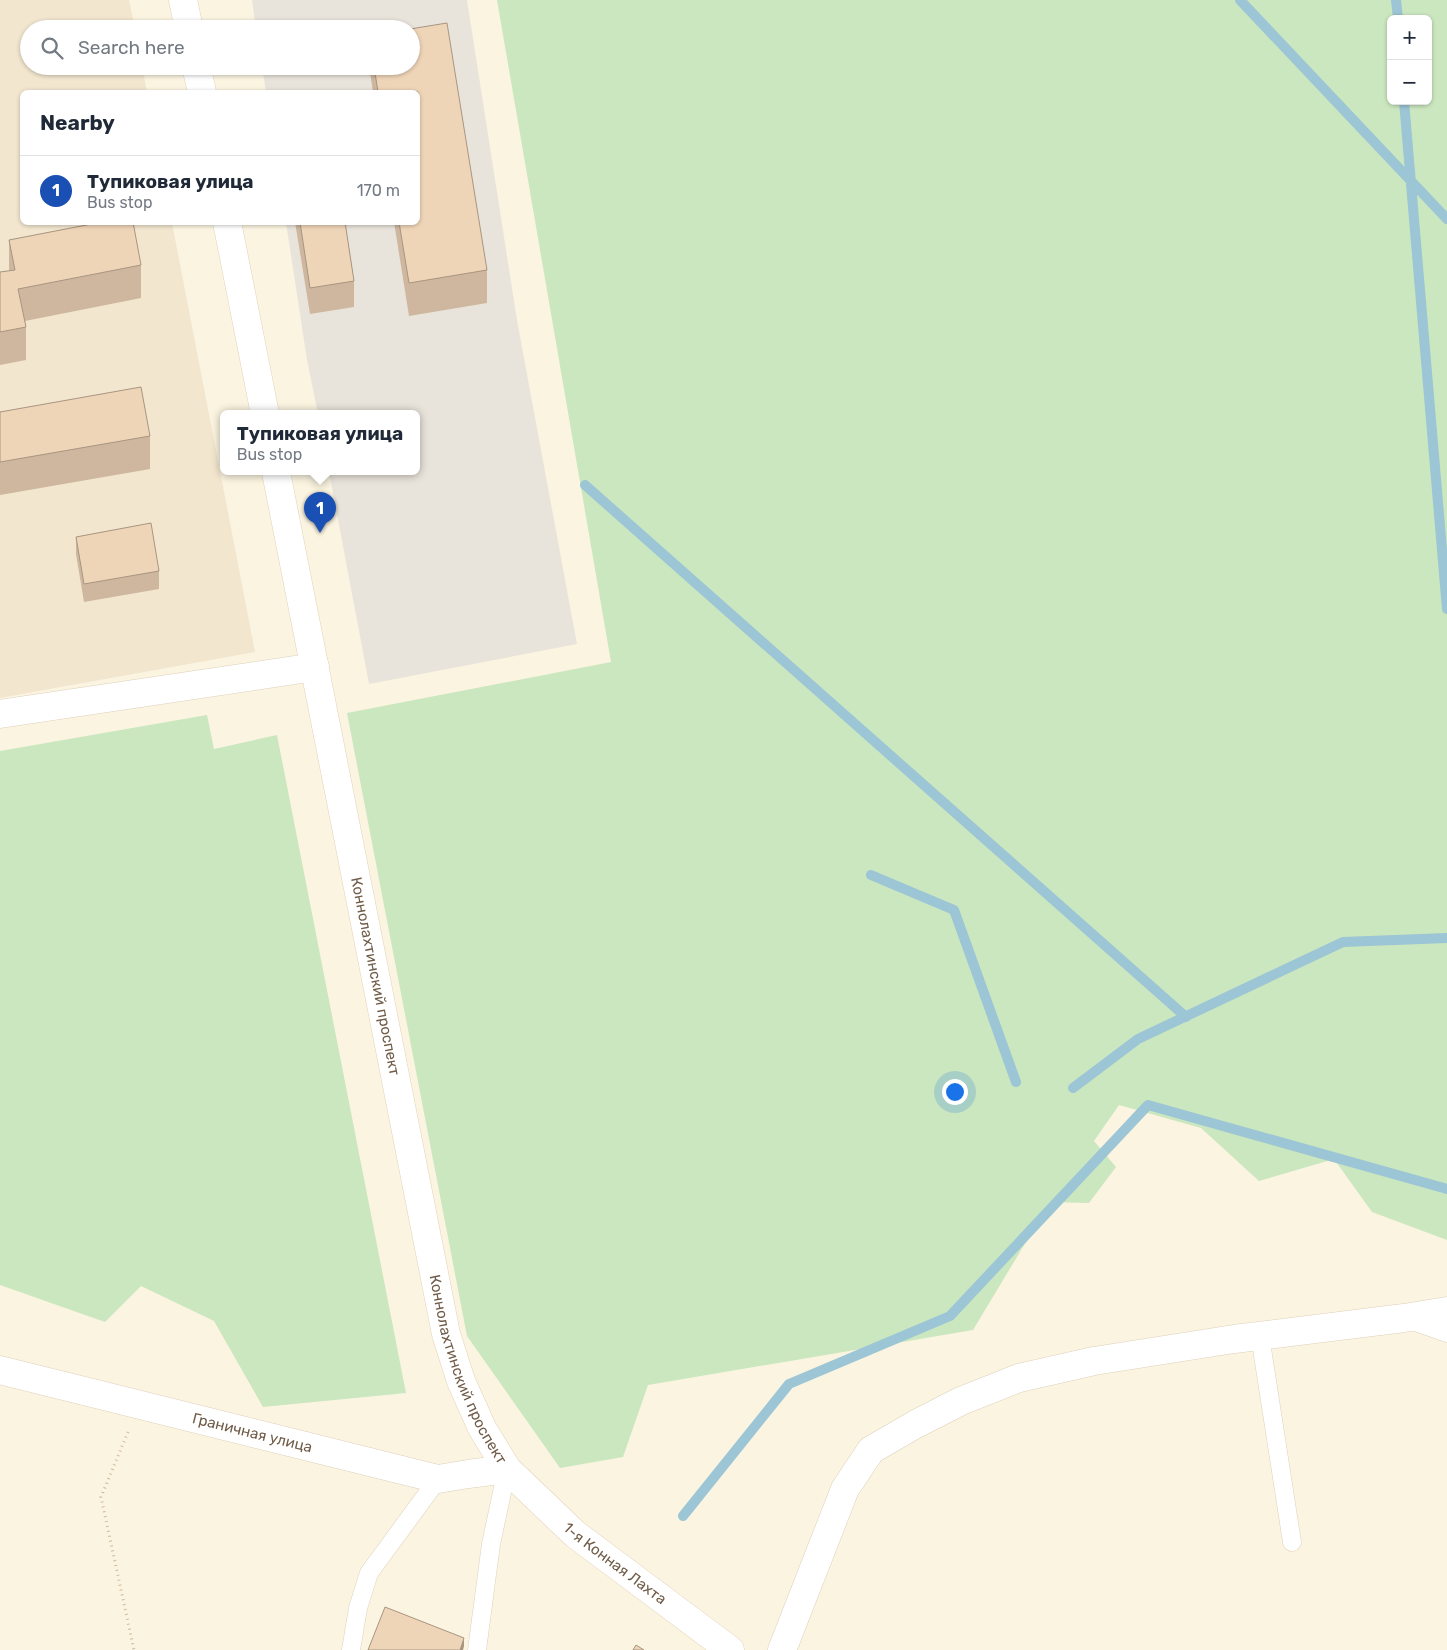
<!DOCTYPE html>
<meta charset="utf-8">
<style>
:root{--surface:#fff;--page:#f2f2f3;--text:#1f2937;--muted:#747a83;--line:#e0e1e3;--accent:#774f3f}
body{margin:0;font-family:Rubik,sans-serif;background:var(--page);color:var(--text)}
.controls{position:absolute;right:15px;top:15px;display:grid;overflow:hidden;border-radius:8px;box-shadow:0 1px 4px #0004}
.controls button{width:45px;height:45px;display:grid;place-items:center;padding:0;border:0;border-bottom:1px solid var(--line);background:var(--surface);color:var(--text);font:25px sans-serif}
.you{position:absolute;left:954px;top:1091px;width:18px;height:18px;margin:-12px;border:4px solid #fff;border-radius:50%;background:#1a73e8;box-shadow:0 0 0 8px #1a73e833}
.badge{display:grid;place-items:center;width:32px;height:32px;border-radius:50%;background:var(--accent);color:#fff;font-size:16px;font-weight:700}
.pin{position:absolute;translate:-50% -41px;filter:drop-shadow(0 1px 2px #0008)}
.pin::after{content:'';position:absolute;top:26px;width:18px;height:15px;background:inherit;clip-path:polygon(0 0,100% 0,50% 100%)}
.popup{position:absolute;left:220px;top:410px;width:200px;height:65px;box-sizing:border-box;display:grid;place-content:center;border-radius:8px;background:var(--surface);filter:drop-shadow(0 1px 4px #0005);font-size:16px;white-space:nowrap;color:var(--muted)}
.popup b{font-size:19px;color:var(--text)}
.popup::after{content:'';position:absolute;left:50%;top:100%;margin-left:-10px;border:10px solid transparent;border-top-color:var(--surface)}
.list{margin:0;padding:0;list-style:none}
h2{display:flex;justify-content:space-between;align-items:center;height:65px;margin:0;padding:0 20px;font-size:21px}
h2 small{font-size:16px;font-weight:400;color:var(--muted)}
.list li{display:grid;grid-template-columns:32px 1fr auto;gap:15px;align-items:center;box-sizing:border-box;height:70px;padding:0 20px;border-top:1px solid var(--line)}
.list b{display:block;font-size:19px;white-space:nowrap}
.list p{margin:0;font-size:16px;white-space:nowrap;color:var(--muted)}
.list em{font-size:16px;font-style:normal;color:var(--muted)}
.icon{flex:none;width:28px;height:28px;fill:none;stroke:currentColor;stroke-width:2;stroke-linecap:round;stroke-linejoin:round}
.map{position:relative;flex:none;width:1447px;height:1650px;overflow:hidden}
.search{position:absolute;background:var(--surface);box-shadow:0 1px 4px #0004;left:20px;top:20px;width:400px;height:55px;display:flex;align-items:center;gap:12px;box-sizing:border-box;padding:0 18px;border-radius:28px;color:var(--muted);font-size:19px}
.panel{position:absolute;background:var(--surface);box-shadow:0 1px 4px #0004;left:20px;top:90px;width:400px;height:135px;border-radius:8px}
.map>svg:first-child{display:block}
.residential{fill:#f2e6cf}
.industrial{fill:#e9e4db}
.green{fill:#cbe7bf;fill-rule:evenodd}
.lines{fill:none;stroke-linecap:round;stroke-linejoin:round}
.stream{stroke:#9cc5d5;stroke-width:10}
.lane-casing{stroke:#ded0bc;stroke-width:19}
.street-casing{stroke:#ded0bc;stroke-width:29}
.secondary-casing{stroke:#e3d2bb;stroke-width:29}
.path{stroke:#d3b89c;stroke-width:3;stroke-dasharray:1 4;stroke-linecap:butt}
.lane{stroke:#fff;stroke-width:18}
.street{stroke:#fff;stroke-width:28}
.secondary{stroke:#fff;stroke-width:28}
.wall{fill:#ceb79e}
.shaded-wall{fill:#a79581}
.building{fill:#efd5b8;stroke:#a79581}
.labels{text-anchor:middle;stroke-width:4;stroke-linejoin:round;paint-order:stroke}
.street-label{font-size:15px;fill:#705c48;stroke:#fef8e5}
</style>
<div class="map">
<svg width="1447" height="1650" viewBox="0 0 1447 1650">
<rect width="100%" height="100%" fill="#fbf4e0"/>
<!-- residential -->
<path class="residential" d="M0 0H129L135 29H29V66H142L147 92H22V222L172 223 255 652 0 698Z"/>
<!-- industrial -->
<path class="industrial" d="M252 0H467L517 320 577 644 369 684 329 472H416V414H318L307 360 286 223 418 222V92H266L262 66H411V29H256Z"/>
<!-- green -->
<path class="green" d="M497 0H1447V1240L1372 1212 1334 1159 1259 1181 1201 1128 1119 1105 1094 1141 1116 1167 1089 1203 1050 1202 973 1330 648 1385 623 1457 560 1468 467 1336 347 713 611 662ZM1391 19H1428V101H1391Z
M207 715 214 749 277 735 406 1393 263 1407 214 1321 141 1286 105 1322 0 1285V751Z"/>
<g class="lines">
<!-- stream -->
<path class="stream" d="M1240 0 1447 219
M1396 0 1398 19
M1404 101 1447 609
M585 485 1186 1017
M871 875 954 910 1016 1082
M1073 1088 1138 1039 1343 942 1447 938
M683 1516 789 1384 950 1316 1148 1105 1447 1189"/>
<defs>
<path id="lane" d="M1410 1320 1447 1333
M1260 1336 1292 1542
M351 1650 358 1608 369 1573 438 1479
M477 1650 491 1544 507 1469"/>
<g id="street">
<path d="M0 714 315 667"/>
<path id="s1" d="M0 1370 438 1479 468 1474 507 1469"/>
<path d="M782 1650 845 1489 871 1450 916 1424 961 1401 1019 1378 1094 1361 1234 1339 1404 1318 1447 1311"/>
</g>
<g id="secondary">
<path d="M183 0 189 29"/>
<path d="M196 66 202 92"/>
<path d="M227 222 265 414"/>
<path id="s2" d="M276 472 446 1334 461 1381 482 1428 507 1469 575 1534 730 1650"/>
</g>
</defs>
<!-- lane casing -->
<use href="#lane" class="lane-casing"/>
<!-- street casing -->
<use href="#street" class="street-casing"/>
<!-- secondary casing -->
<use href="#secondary" class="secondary-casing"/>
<!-- path -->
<path class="path" d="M128 1432 101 1497 134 1650"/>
<!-- lane -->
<use href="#lane" class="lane"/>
<!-- street -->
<use href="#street" class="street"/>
<!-- secondary -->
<use href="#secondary" class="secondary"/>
</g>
<!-- wall -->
<path class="wall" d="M369 66H411L487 270V303L409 316 394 222H418V92H373Z
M295 222H345L354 281V307L310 314Z
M9 240 141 265V298L25 321 26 327V360L0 365V272L9 271Z
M0 412 150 436V469L0 495Z
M76 537 159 571V589L84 602 76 554Z"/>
<!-- shaded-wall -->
<path class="shaded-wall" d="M464 1638V1646L463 1650H460Z"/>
<!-- building -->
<path class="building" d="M447 23 487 270 409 283 399 222H418V92H378L374 66H411V29H410Z
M102 222H133L141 265 18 289 26 327 0 332V272L15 270 9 240Z
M300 222H345L354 281 310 288Z
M141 387 150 436 0 462V412Z
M151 523 159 571 84 584 76 537Z
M385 1607 464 1638 460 1650H368Z
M636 1645 644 1650H633Z"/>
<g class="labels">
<!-- street labels -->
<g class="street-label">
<text dy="5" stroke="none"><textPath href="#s2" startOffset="514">Коннолахтинский проспект</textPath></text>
<text dy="5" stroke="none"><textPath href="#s2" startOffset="919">Коннолахтинский проспект</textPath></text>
<text dy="5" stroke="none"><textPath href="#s1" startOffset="260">Граничная улица</textPath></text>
<text dy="5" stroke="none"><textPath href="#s2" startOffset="1171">1-я Конная Лахта</textPath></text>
</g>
</g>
</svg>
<div class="controls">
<button>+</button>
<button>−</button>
</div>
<div class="you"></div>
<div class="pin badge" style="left:320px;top:533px;background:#1a4fb4">1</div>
<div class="popup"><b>Тупиковая улица</b>Bus stop</div>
<div class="search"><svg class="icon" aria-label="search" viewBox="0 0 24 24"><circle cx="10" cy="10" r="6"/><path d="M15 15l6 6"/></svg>Search here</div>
<section class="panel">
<h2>Nearby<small></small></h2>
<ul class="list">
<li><span class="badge" style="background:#1a4fb4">1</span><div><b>Тупиковая улица</b><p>Bus stop</p></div><em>170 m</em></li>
</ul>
</section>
</div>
